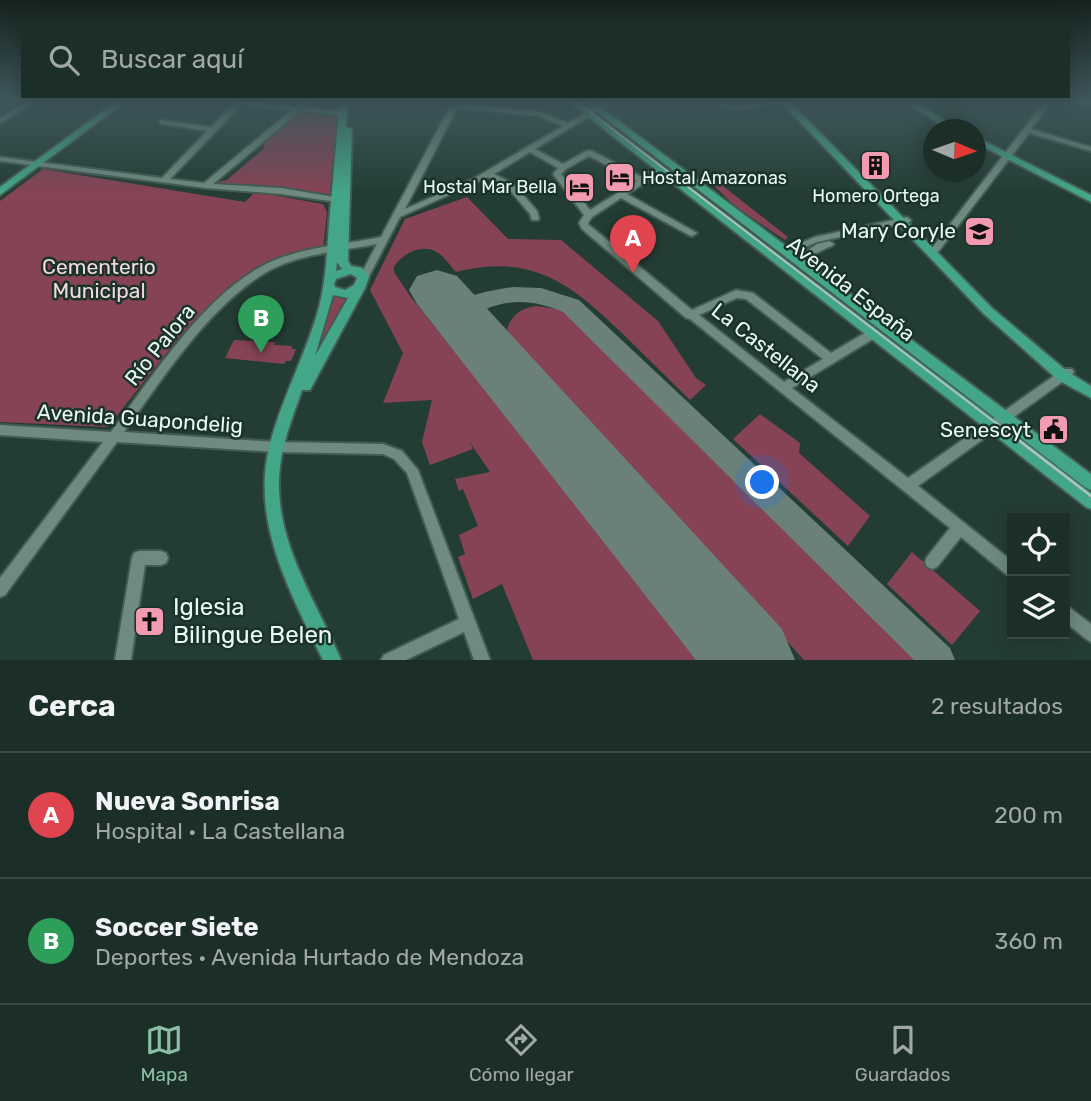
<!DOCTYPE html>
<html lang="es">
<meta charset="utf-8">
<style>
:root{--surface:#1b2e27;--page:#24362f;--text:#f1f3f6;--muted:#a0a8a7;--line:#394a44;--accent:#8abfa5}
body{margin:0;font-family:Rubik,sans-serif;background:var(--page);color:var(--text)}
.controls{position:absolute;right:21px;bottom:21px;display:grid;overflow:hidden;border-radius:0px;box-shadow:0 4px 18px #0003}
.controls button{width:63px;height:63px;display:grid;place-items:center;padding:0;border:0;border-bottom:2px solid var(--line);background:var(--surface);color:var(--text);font:35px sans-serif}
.compass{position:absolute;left:923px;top:119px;width:63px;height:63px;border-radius:50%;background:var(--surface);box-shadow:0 4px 18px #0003;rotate:92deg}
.you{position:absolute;left:763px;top:483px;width:24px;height:24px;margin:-18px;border:5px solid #fff;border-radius:50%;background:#1a73e8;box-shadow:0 0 0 10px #1a73e833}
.badge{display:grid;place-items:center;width:46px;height:46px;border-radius:50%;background:var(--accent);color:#fff;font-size:23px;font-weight:700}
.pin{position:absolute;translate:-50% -58px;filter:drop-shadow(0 2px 4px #0008)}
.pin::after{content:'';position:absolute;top:37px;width:24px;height:21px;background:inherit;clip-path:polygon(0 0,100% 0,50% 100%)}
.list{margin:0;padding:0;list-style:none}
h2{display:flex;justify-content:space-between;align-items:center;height:91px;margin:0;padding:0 28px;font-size:30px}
h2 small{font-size:23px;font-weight:400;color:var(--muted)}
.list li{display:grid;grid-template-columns:46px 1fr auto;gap:21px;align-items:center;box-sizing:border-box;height:126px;padding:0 28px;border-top:2px solid var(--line)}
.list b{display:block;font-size:26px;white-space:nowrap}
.list p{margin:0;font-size:23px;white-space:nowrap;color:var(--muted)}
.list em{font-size:23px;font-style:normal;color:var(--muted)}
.icon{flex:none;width:38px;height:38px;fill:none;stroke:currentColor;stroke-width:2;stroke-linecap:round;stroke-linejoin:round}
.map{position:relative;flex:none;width:1091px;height:660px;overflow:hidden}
.search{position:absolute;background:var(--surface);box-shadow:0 4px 18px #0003;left:21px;right:21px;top:21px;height:77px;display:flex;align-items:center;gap:18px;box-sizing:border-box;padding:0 24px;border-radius:0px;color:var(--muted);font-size:26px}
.sheet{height:343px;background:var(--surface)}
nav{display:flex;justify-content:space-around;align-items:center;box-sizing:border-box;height:98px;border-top:2px solid var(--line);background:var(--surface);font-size:19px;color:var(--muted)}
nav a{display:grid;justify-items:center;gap:4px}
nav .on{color:var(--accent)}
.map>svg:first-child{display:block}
.green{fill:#864355}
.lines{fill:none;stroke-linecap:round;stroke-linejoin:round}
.taxiway{fill:#6a8078;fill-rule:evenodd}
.runway{fill:#6a8078;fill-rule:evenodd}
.minor-casing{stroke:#445b53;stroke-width:4}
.major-casing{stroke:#445b53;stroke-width:4}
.minor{fill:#6f8b7f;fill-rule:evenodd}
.major{fill:#43a688;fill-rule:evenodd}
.tram-far1{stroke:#b0c2bb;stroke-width:2}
.tram{stroke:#b0c2bb;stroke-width:2.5}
.labels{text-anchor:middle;stroke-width:5;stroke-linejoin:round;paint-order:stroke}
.far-poi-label{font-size:18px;fill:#eaf9f3;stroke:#19332a;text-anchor:start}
.poi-label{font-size:21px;fill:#eaf9f3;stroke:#19332a;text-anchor:end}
.park-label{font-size:21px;fill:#f4d8de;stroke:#19332a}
.street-label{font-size:21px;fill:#eaf9f3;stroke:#19332a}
.near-poi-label{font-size:24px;fill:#eaf9f3;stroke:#19332a;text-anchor:start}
</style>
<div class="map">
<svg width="1091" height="660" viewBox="0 0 1091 660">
<rect width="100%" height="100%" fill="#243d34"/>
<!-- green -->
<path class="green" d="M303 113 339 118 330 194 213 183 227 180 264 148 263 142 297 114Z
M43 169 245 202 255 192 323 204 327 212 323 250 270 262 241 280 180 336 108 427 0 422V201Z
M728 171 739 178 723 186 788 237 785 240 736 207 712 184 725 177 723 174Z
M467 197 508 239 561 240 658 321 696 378 706 385 690 400C668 378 646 357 624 335 571 284 534 253 456 272 451 267 446 259 440 254 425 242 403 252 394 267V272L410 296 702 660H533L502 584 473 599 458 557 465 554 459 535 478 526 463 489 459 491 455 479 490 472 469 441 473 449 430 465 422 442 432 400 383 403 403 353 370 290 405 219Z
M330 295 351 296 299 391Z
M536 306 558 309 571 317 918 660H804L512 337 507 330C511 315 521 308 536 306Z
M234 340 275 342 274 345 292 346V349H296L291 361H286L284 364 225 358Z
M760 414 800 443 799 453 870 516 848 546 733 439Z
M912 552 980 611 952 645 887 584Z"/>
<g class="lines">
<!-- taxiway -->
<path class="taxiway" d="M513 287 541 288 579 300 950 648 955 660H914L563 312C540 302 516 298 491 307 477 312 464 323 449 319L446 313C456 295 494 290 513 287Z"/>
<!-- runway -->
<path class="runway" d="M437 270 457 276 782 629 795 660H696L417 304 409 290 417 276Z"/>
<defs>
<path id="minor" d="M28 101H37L0 123V118Z
M225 101H247L297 107 304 101H312L304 108 345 112 346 114 342 116 300 111 213 184 281 188 334 197 338 200 337 202 281 194 206 188 0 161V157L162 178 207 131 163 124H160V120L211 127 234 104ZM241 105 292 110 204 183 170 179Z
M453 101H461L459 104 539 112 568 123 606 101H615L535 149 563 164 586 151H592L642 177 658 167H664V171L627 194 697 233 692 236 689 235 621 198 592 217 588 223 589 225 692 310 736 290 753 293 831 353 870 330H878L879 333 878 336 792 388 908 478 1064 369H1072L1074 372 1072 375 918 486 1012 561V577L1007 575 961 537 937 567 932 569 927 567 925 562 927 557 950 528 690 319 686 318 582 229 579 223 584 215 553 174 558 168 530 152 494 174 514 184 537 211 539 218 538 220H532L530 214 508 188 488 177 400 217 366 282H360L358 280 377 244C343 251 304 253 272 269 212 301 163 378 124 432L277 442 383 444 402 451 418 470 490 660H474L464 632 406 660H381L384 655 459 619 407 473 394 459 383 454 277 452 117 442 5 595 0 597V578L103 442 0 435V425L111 432C152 377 204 295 266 264 301 247 343 245 381 237ZM457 108 538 116 563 126 473 179 405 209ZM589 156 637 181 590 210 561 174 566 169ZM737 298 746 299 823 359 784 382 699 315Z
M703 101C715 101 727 105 738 105 758 104 777 101 797 101L793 103 736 109Z
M1045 101H1053L1031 129 1091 147V151L1029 133 938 252 927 253 925 251 927 249 932 248Z
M907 217 911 220 910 222 817 242 787 255 782 252 784 250 815 237Z
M829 241 834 244 832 246C819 249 807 263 795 262L793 260 817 244Z
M139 551H161L166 553 168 558 166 563 161 565H145L131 660H115L132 558 134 553Z
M1065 606 1070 608 1091 624V642L1086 639 1065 622Z"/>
<path id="major" d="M117 101H126L0 195V187Z
M340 101H348L346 127 352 129 348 261 351 266 362 268 369 277 365 288 310 390H302C292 419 280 448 279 479 277 546 316 600 341 660H323C291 594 251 523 269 448 281 399 306 355 319 307 326 280 327 252 329 223 333 182 336 142 340 101ZM337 262 342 269 336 271ZM351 274 357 278 354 285 345 290 335 287 334 284 336 279ZM333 295 348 298 315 356Z
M568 101H577L1091 493V509L1086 507Z
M583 101H592L1091 474V490L1086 488Z
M780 101H789L992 308 1068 372 1091 386V398L1058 380 984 314Z
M904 101H914L960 130H949Z
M1079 101H1091V105L1080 103Z
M976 137 1091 195V202L976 143Z"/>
</defs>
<!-- minor casing -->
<use href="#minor" class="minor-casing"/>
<!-- major casing -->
<use href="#major" class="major-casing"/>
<!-- minor -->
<use href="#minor" class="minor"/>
<!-- major -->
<use href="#major" class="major"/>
<!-- tram-far1 -->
<path class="tram-far1" d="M576 101 997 424"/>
<!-- tram -->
<path class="tram" d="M995 422 1091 496"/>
</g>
<!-- sky -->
<linearGradient id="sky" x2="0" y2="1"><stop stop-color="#14221d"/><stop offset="0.52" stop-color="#3f575c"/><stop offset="1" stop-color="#3f575c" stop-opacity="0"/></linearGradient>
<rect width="1091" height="193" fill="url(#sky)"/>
<!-- icons -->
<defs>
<symbol id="building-square" viewBox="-11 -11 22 22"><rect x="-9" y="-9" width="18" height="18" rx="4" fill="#f29aaf" stroke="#19332a"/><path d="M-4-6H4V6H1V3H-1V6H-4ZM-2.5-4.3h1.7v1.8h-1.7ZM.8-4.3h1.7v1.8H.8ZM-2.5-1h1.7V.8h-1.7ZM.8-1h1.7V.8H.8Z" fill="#111"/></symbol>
<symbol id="hotel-square" viewBox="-11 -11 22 22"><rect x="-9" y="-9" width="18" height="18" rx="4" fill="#f29aaf" stroke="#19332a"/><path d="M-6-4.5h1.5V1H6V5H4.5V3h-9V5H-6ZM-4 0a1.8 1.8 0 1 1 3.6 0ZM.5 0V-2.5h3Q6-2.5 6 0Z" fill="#111"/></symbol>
<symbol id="school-square" viewBox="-11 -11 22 22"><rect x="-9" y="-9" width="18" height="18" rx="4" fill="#f29aaf" stroke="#19332a"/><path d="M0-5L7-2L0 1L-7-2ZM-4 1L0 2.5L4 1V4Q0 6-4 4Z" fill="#111"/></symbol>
<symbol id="civic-square" viewBox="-11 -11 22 22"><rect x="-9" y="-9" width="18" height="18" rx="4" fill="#f29aaf" stroke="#19332a"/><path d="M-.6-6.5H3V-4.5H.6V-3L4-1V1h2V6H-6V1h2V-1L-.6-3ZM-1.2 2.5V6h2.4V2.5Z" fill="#111"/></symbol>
<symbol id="church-square" viewBox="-11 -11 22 22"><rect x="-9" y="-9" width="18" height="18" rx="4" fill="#f29aaf" stroke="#19332a"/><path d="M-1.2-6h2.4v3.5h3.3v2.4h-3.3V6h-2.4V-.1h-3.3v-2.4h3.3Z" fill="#111"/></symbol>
</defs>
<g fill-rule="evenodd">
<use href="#building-square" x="858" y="148" width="35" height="35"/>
<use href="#hotel-square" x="602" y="160" width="35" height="35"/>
<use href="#hotel-square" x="562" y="170" width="35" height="35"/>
<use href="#school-square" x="962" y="214" width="35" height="35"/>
<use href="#civic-square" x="1036" y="412" width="35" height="35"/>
<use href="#church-square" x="132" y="604" width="35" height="35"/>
</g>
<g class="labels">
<!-- far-poi labels -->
<g class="far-poi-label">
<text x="642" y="184">Hostal Amazonas</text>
<text x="557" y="193" text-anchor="end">Hostal Mar Bella</text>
<text x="876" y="202" text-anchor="middle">Homero Ortega</text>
</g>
<!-- poi labels -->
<g class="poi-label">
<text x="956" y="238">Mary Coryle</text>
<text x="1031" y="437">Senescyt</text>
</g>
<!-- park labels -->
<g class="park-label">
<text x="99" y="274">Cementerio<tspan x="99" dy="24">Municipal</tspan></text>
</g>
<!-- street labels -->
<g class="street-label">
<text transform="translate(851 289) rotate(38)" y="7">Avenida España</text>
<text transform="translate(160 345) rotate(-51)" y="7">Río Palora</text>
<text transform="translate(766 348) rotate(38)" y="7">La Castellana</text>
<text transform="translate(140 419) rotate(4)" y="7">Avenida Guapondelig</text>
</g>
<!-- near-poi labels -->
<g class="near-poi-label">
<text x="173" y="615">Iglesia<tspan x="173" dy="28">Bilingue Belen</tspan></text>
</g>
</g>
</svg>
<div class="controls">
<button><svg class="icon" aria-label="locate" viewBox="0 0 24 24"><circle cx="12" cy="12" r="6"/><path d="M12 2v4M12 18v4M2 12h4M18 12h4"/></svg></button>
<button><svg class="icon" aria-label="layers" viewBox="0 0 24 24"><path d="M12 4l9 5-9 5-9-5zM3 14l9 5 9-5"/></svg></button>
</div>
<svg class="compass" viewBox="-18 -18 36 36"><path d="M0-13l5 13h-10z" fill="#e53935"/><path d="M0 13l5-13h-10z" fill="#a0a8a7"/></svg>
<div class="you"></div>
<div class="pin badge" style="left:633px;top:273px;background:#e0444e">A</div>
<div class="pin badge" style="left:261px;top:353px;background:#2e9e5b">B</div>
<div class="search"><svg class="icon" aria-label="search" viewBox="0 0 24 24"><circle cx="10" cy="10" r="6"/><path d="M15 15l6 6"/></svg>Buscar aquí</div>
</div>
<section class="sheet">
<h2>Cerca<small>2 resultados</small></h2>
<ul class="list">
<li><span class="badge" style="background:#e0444e">A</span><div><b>Nueva Sonrisa</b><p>Hospital · La Castellana</p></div><em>200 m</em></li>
<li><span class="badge" style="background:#2e9e5b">B</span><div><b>Soccer Siete</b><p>Deportes · Avenida Hurtado de Mendoza</p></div><em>360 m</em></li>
</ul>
</section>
<nav>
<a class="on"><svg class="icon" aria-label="map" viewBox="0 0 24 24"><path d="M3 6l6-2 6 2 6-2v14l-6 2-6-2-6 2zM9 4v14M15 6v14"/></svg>Mapa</a>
<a><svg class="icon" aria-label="directions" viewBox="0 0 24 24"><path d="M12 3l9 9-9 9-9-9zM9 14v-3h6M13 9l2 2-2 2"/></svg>Cómo llegar</a>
<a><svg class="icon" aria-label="saved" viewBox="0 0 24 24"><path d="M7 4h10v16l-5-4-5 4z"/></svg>Guardados</a>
</nav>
